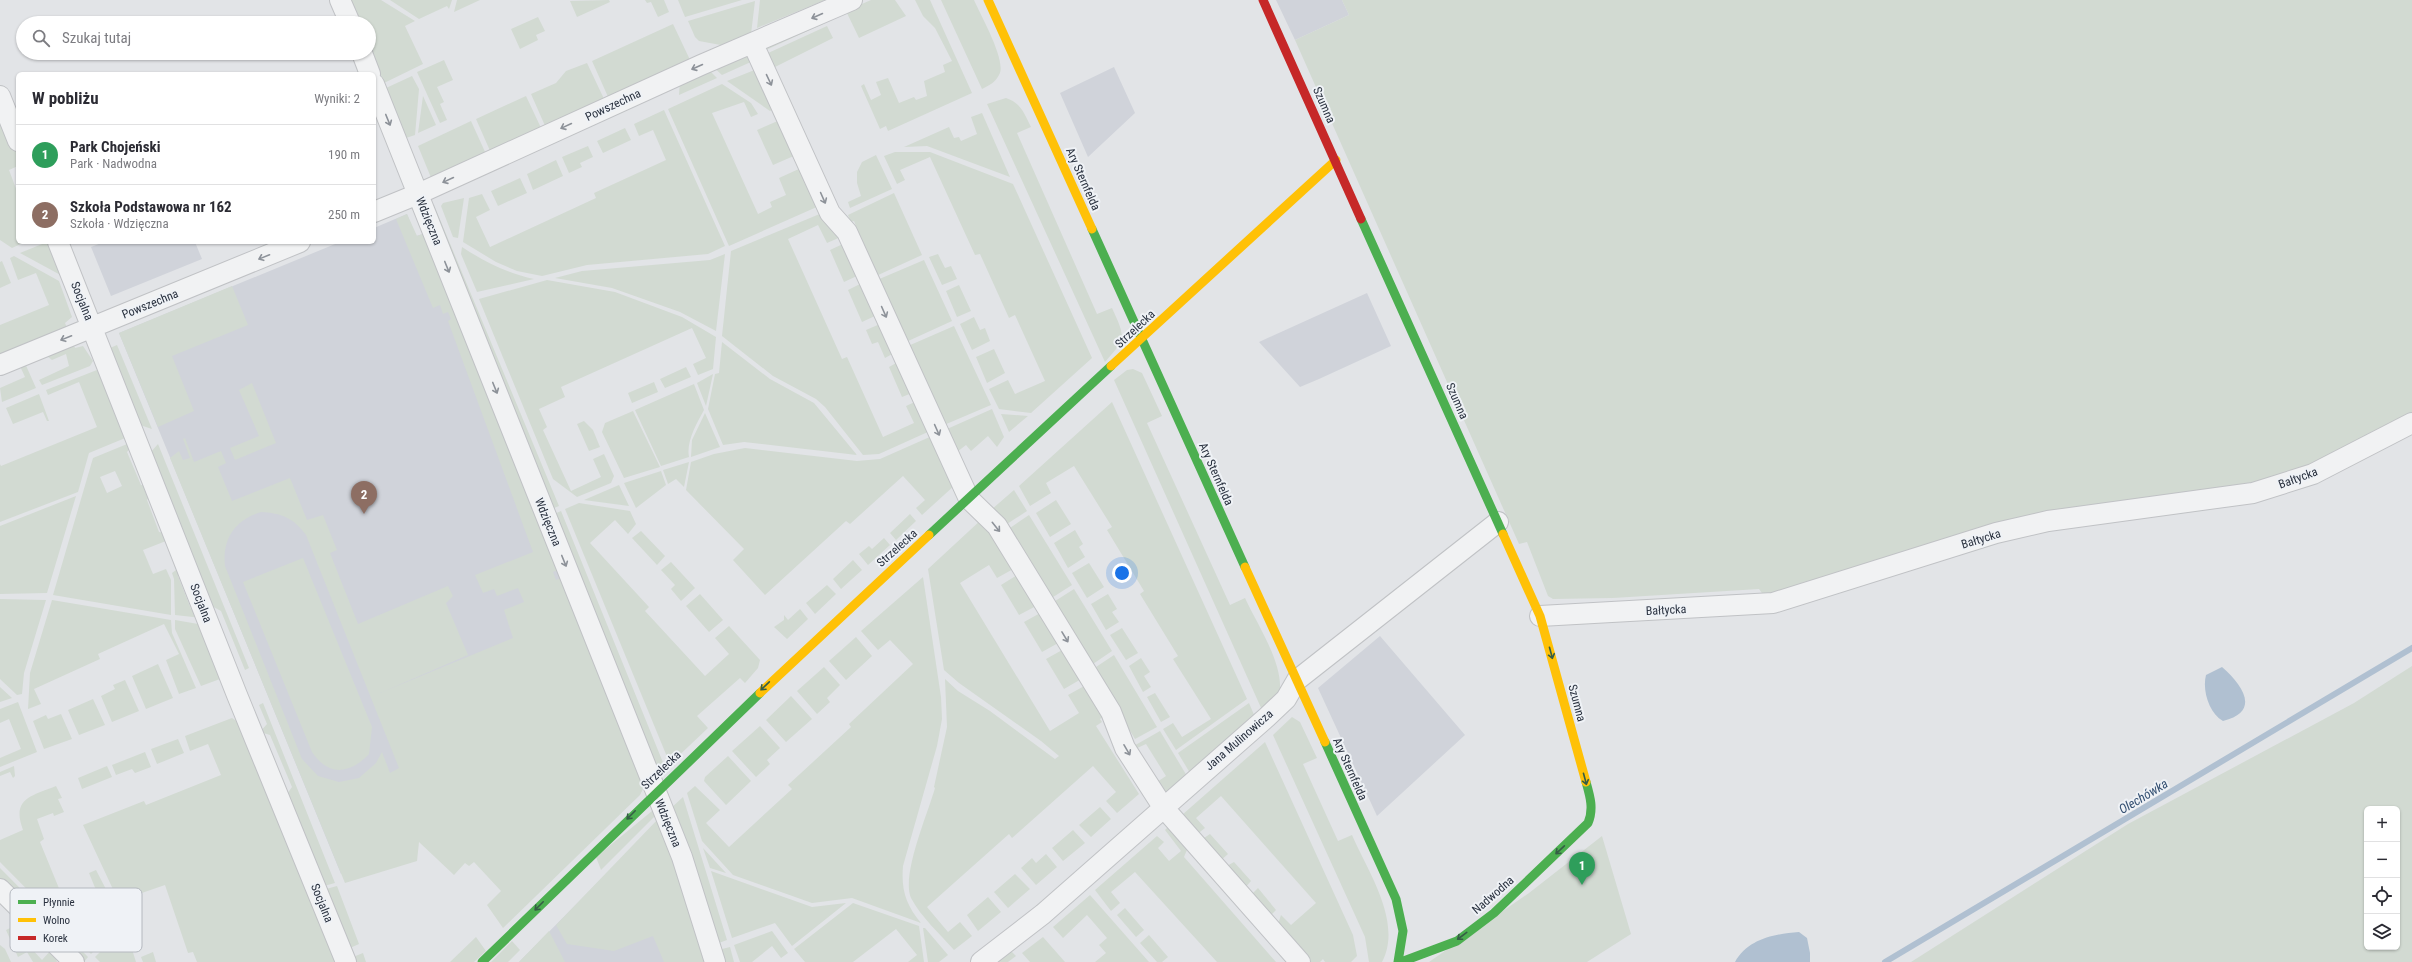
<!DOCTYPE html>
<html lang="pl">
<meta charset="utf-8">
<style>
:root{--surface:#fff;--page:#f2f2f3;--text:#2b2b33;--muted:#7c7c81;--line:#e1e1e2;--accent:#2563eb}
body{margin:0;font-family:"Roboto Condensed",sans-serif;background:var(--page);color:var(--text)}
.controls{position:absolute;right:12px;bottom:12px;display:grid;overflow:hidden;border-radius:6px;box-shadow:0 1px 3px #0004}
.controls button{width:36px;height:36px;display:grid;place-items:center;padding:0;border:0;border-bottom:1px solid var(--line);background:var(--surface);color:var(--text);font:20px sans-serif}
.you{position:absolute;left:1122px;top:573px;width:14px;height:14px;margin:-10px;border:3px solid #fff;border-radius:50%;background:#1a73e8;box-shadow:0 0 0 6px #1a73e833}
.badge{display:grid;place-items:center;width:26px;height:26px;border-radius:50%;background:var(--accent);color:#fff;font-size:13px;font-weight:700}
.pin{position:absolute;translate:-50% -33px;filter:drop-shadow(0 1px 2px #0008)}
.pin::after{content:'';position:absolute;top:21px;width:14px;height:12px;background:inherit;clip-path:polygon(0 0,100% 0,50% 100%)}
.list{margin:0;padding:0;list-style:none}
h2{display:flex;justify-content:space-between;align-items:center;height:52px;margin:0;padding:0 16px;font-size:17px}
h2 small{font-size:13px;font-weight:400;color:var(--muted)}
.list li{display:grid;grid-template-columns:26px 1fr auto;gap:12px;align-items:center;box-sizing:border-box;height:60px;padding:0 16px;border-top:1px solid var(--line)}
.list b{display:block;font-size:15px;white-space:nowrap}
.list p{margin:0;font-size:13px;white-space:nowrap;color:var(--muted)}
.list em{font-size:13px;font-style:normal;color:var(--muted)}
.icon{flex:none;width:22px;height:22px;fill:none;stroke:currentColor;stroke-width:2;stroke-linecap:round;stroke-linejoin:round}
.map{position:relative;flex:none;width:2412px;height:962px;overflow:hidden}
.search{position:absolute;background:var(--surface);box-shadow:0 1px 3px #0004;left:16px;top:16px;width:360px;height:44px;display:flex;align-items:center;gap:10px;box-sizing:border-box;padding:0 14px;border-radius:22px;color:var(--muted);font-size:15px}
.panel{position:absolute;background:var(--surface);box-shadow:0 1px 3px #0004;left:16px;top:72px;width:360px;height:172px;border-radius:6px}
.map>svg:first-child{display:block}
.built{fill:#d0d3da}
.green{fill:#d2dad2;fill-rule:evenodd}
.water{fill:#b0c0d1}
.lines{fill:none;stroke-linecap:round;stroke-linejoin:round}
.stream{stroke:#b0c0d1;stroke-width:6}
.street-casing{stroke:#c0c2c5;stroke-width:22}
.street{stroke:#f1f2f3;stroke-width:20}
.fast{stroke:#4caf50;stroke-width:9}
.slow{stroke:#ffc107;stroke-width:9}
.jam{stroke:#c62828;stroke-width:9}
.oneway{stroke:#8d9299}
.oneway2{stroke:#355d45}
.labels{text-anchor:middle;stroke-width:4;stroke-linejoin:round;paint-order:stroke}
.street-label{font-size:12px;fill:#29313f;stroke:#eff2f6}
.water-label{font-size:13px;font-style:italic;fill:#345072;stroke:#eff2f6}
.key{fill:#eff2f6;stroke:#b4b8bf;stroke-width:1}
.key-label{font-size:11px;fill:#29313f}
</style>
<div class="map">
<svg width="2412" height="962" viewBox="0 0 2412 962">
<rect width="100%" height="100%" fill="#e2e4e7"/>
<!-- built -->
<path class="built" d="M1276 0H1342L1349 15 1295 40Z
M1114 67 1135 113 1088 157 1060 93Z
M407 214 416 236 423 234 635 761 447 799 341 874 119 333 340 242H374V228Z
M104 242H195L202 259 111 296 91 247Z
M1367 293 1391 346 1319 379 1300 387 1259 342Z
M1380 636 1465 735 1377 816 1318 688Z
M623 857 690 962H519Z"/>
<!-- green -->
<path class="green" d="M351 0H381L415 21 405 26 423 64 384 83 369 46V23H360Z
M390 0H452L449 9 447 6 419 19Z
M457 0H480L454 12Z
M609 0 610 2 577 17 570 1Z
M645 0H664L669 12 658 17 651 2 647 3Z
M678 0H742L685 17Z
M760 0H825L757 28Z
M871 0H895L906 16 859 38 846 11Z
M915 0H930L972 93 888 131 886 126 880 129 861 86 864 84 871 100 881 95 876 82 888 78 899 103 914 97 916 100 927 96 924 81 945 72 943 65 952 61 935 28 923 16Z
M941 0H974C981 16 1005 58 1000 73 996 82 990 85 982 89Z
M1342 0H2412V414L2298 472 2265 483 2112 504 1764 596 1759 589 1613 598 1553 599 1548 596 1527 542 1519 544 1295 40 1349 15Z
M755 1 751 34 726 46 699 41 695 37 688 21Z
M538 17 545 31 536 35 538 40 520 49 511 29Z
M823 20V24L766 50 767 47Z
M673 24 691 62 609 99 592 61Z
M827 26 833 38 773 68 766 54Z
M748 50 753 61 722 75 712 66Z
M444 60 453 80 437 87 444 102 440 104 447 120 440 123 417 72Z
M587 63 605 101 546 128 531 94 556 83 566 71Z
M707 68 717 78 679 95 680 80Z
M757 69 775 108 770 111 727 81Z
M412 76 419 89 415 135 406 138 386 88Z
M722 84 751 103 758 114 751 117 744 102 712 113 758 214 772 207 770 202 786 195 779 178 801 168 819 206 729 246 668 109Z
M423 96 436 125 418 133Z
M526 96 542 130 491 153 476 119Z
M1006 98C1021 103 1024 113 1031 127L1017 133 1097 314 1112 308C1125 337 1127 338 1105 362L987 104Z
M664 110 725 246 708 254 587 265 542 276 517 271 496 262 463 242 469 198 482 194 490 210 476 217 490 247 596 198 594 193 666 160 653 130 639 136 634 124Z
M0 111 18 157V166L9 170 18 194V242H25L12 248 0 240Z
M982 113 1010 177 927 146 904 147 949 127 954 138 959 137 961 141 977 134 971 117Z
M780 120 796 155 773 165 757 130Z
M471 121 486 154 432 180 418 146Z
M625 128 631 140 603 153 597 141Z
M588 146 593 157 580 163 582 167 569 173 562 157Z
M895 152H930L1013 184 1092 358 1031 413 999 409 989 389 1008 380 1015 394 1045 381 1015 315 1009 318 980 254 975 255 930 157 900 170 905 180 897 184 884 156Z
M876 155 892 189 850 208 848 202 861 196 857 183V172L862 162Z
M556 160 563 176 533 190 527 174Z
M520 178 527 193 498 206 491 191Z
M894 193 922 255 876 276 854 221 851 222 848 215Z
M464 198 458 238 453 237 441 206 443 203Z
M434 205 559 506 549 510 430 207Z
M822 213 843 236 827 243 818 225 788 239 842 359 847 357 883 437 914 423 906 406 917 401 930 431 879 454 863 455 825 407 816 399 773 376 722 336 731 251Z
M407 214 417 236 425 233 558 570 553 572 556 580 563 577 645 785 640 795 503 928 487 905 501 891 474 862 469 866 465 863 454 875 419 842 417 861 345 883 170 458 179 451 183 460 190 458 183 439 185 438 194 462 221 451 226 463 218 467 232 501 290 478 307 520 323 515 337 550 330 553 358 624 448 586 453 596 446 603 468 655 380 693 513 638 504 610 524 602 518 588 497 596 494 589 483 593 475 575 533 552 448 321 451 319 448 312 443 314 440 305 433 308 396 219ZM261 512C281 513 294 518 306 535L399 768 390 773 382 752 376 763 359 778 339 782 318 776 302 759 225 566C222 539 235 520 261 512Z
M47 242H52L66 278 20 253Z
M845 243 859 275 844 282 830 250Z
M462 247C485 262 507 273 534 279L477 292 461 254Z
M725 254 716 331 680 312 612 288 555 278 582 271 710 260Z
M938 254 945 268 951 266 957 279 942 285 929 257Z
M14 256 59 281 72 317 65 323 68 330 0 358V325L49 305 36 273 18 280 10 258Z
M924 260 952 321 906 342 877 280Z
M2 261 11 283 0 288V262Z
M547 280 615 292 682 317 716 337 713 369 698 375 693 364 706 358 692 328 561 387 565 397 539 409 547 427 543 430 571 491 601 477 593 459 604 454 614 476 611 483 577 497 553 479 479 299Z
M862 283 877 315 862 322 848 290Z
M959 285 971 311 957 317 946 291Z
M232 286 248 325 172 356 194 411 158 427 119 333Z
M974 317 980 330 985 328 990 341 972 350 960 324Z
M880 324 894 353 885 358 878 342 872 344 866 330Z
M954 326 991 405 944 425 908 346Z
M72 341 75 348 83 346 93 361 90 366 42 385 39 380 69 366 66 354 52 360 47 356Z
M722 342 770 379 814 403 857 455 744 442 723 445 708 409 715 374 719 373Z
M117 345 152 429 140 425 110 348Z
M994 349 1005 373 987 383 976 357Z
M24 361 36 388 2 402 0 388 25 377 19 364Z
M898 362 912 393 902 397 889 367Z
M686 367 691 377 665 388 660 379Z
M102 368 130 436 89 453 78 492 0 522V464L1 466 97 427 79 382 48 395 46 390Z
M1133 369 1142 373 1162 416 1147 423 1230 605 1245 598C1257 624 1282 661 1280 690L1262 710 1114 380 1127 370Z
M713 374 706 406 697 383Z
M654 382 658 392 632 403 628 393Z
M252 383 276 443 235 460 230 448 259 436 239 390Z
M694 384 704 410C697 423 686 441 689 457L661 466 635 410Z
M39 394 49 421H47L43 412 13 424 6 408Z
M1112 402 1247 699 1176 750 1163 729 1173 723 1182 737 1211 719 1173 659 1178 656 1140 594 1144 591 1107 530 1112 527 1074 466 1046 483 1051 493 1030 506 1019 486Z
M992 409 1004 437 997 447 988 436 971 451 966 445 957 452 947 429Z
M633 411 660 467 624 478 602 432 605 423Z
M705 413 720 447 691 457 692 440Z
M1001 414 1028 416 1009 432Z
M584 421 593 430 600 447 589 451 577 424Z
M932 436 955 485 922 515 916 508 925 500 903 476 850 524 846 521 765 595 733 560 744 549 686 490 691 462 714 454 745 448 857 461 880 459Z
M132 442 133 445 127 452 141 485 150 486 152 493 147 500 159 532 169 534 171 539 143 550 153 574 166 569 171 580V615L53 595 93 458ZM115 471 122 486 107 493 100 477Z
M158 444 249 668 245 670 221 611 210 605 150 453Z
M689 462 684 487 676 479 668 484 663 470Z
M661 471 666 485 636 508 624 483Z
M619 485 629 506 584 500Z
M1014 490 1027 511 1004 526 991 510Z
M76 496 47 593 0 594V526Z
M1056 500 1071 524 1050 537 1036 513Z
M579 503 630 511 636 524 628 534 615 520 590 543 649 607 645 611 705 676 729 654 715 638 729 626 760 660 758 668 745 683 740 678 697 716 708 728 670 764 565 509Z
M561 511 664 765 657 775 552 515Z
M910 514 916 521 896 540 890 533Z
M1029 515 1072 585 1050 599 1007 530Z
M982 519 1015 568 997 578 989 565 960 583 1050 731 1079 713 1068 695 1086 685 1106 715 1100 719 1102 722 1096 726 1139 794 1117 813 1106 801 1116 792 1093 766 1012 838 1009 834 927 907 948 932 960 922 972 936 954 950C940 934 921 917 911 898 901 875 928 813 935 788L934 787 947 727 945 679 958 691 990 711 1055 759 1059 756 1041 741 959 683 944 670 928 569Z
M1075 530 1083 544 1079 547 1085 557 1068 568 1054 543Z
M641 531 665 556 657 565 632 538Z
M884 538 890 545 868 565 859 554 869 546 872 549Z
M303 558 372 727 369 754C350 774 329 777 312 752L243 582Z
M853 560 862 570 841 589 833 579Z
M175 561 182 567 178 576 191 609H199L202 618 175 615 174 579 172 573 176 570 173 562Z
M671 562 695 588 681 601 671 589 675 585 661 570Z
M1089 563 1104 587 1087 598 1072 573Z
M1019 574 1038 605 1019 615 1001 585Z
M923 577 941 697 942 719 937 746 903 866C901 890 906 905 921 923L852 898 812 903 733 875 702 841 687 793 695 786 720 810 706 823 729 847 792 789 788 785 851 727 849 724 913 664 890 640 878 650 861 631Z
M827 585 836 594 815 614 806 603Z
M1074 589 1112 651 1090 666 1052 603Z
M700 594 723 620 709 632 686 606Z
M1108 594 1117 609 1112 612 1119 622 1106 630 1091 604Z
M0 599 46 600 24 673 22 694 17 695 0 679Z
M52 600 171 620 172 633 196 688 179 694 166 660 179 654 164 624 98 654 100 659 34 689 41 704 28 709 30 673Z
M800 609 808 619 787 639 774 627 784 620V615L788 620Z
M1042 612 1060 642 1042 652 1024 622Z
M175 620 204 625 220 679 201 686 175 629Z
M1122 628 1138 653 1126 660 1110 635Z
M856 637 872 656 846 680 829 661Z
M1064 649 1083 678 1064 689 1046 659Z
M1114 655 1157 727 1135 739 1093 669Z
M1141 658 1150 672 1144 676 1151 687 1143 692 1129 666Z
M158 664 173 698 146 709 132 676Z
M2412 666V962H1911L2128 824 2354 703ZM2367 809H2397V947H2367Z
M824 667 840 685 827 698 830 702 817 714 797 691Z
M125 680 139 711 112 722 101 696 115 689 113 685Z
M0 687 12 698 0 702Z
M1155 693 1170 717 1161 722 1147 697Z
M791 696 812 719 786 742 766 720Z
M93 699 105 725 79 735 68 710Z
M18 702 37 752 0 767V758L21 749 9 719 0 723V709Z
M263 703 335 883 324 886 287 794 292 787 270 735 260 732 267 724 259 705Z
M1249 703 1255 717 1190 773 1178 753Z
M61 714 72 739 44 749 33 721 46 715 48 719Z
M1292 717 1300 722 1317 758 1303 764 1338 841 1352 835C1368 872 1403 922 1382 962H1369L1365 937 1273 735Z
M232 718 238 722 338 962H197L193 952 188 953 165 885 133 896 138 910 125 915 83 825 144 801 146 805 221 775 208 744 190 751 185 736Z
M760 726 780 748 767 760 770 764 756 777 732 751Z
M1160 731 1187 776 1163 798 1154 784 1166 776 1146 744 1133 750 1132 747Z
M178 739 184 753 157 764 151 749Z
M1265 742 1353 935 1357 956 1351 962H1325L1323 959 1320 962H1309L1277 927 1281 915 1291 925 1316 903 1221 796 1196 818 1205 828 1196 835 1182 815Z
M145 752 151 767 135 773 132 769 116 775 112 765Z
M728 756 751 781 726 805 704 781 705 777Z
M14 766 15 776 13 778 10 772 0 776V772Z
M107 766 112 777 82 789 78 778Z
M56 786 62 798 58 799 64 812 54 816 53 813 37 819 44 839 40 842 65 903 96 890 89 873 96 870 123 922 91 954 0 862V840L23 830C11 798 32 796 56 786Z
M683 797 727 940 716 944 670 809Z
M1100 807 1111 819 1091 837 1079 825Z
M652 811 657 814 601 870 596 857Z
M659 818 711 962H664L653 936 614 951 567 944 556 925Z
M1170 825 1189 845 1184 857 1276 962H1217L1135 872 1111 892 1120 903 1111 911 1095 890 1157 836 1164 842 1158 848 1169 861 1181 851 1165 830Z
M1073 830 1085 843 1063 861 1052 848Z
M1210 834 1228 854 1219 862 1201 840Z
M1602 836 1631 934 1587 962H1429L1529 893Z
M703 848 726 873 710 868Z
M1046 854 1057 867 1036 885 1021 868 1032 858 1036 863Z
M1234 862 1251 881 1244 889 1225 867Z
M0 868 88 957 84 962 0 879Z
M711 871 812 907 846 903 792 946 775 923 732 938Z
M1015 874 1030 889 1008 908 994 892Z
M337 886 359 944 350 948 326 889Z
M1258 888 1276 910 1269 917 1250 896Z
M1090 895 1149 962H1095L1106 953 1099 945 1107 938 1087 915 1063 938 1053 927Z
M988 897 1001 912 978 931 967 915Z
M853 903 919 926 924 962H908L917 955 896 929 853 962H805L794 949Z
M1125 908 1144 930 1136 937 1117 915Z
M21 923H26L17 933 42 960 52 949 57 962H33L27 952 18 957 6 930Z
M125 927 136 962H100L95 957Z
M923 928H925L948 955 939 962H928Z
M549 931 565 962H519Z
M772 931 788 953 781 958 772 946 752 962H740L734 945Z
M1149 935 1168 957 1162 962H1157L1140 943Z
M476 937 486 951 474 962H450Z
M1043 937 1065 962H1030L1022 953Z
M512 941 520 950 508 962H491Z
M0 945 5 949 11 962H0Z
M730 947 734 962H722L718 950Z
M1011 951 1016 956 1008 962H997Z
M153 952 156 962H143L141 957Z
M363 953 366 962H355L353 957Z"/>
<!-- water -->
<path class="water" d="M2222 667C2243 685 2261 712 2223 721 2209 713 2202 690 2206 675Z
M1799 932 1807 938 1810 953V962H1735C1748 939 1774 934 1799 932Z"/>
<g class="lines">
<!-- stream -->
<path class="stream" d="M1885 962 2412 648"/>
<defs>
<path id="street" d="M340 0 350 23
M753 44 830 213 847 232 969 499 997 526 1111 712 1125 748 1163 807 1300 962
M362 53 370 74
M374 84 682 857 715 962
M0 96 18 141
M374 212 418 194 701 65 852 0
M58 242 237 695 346 962
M0 365 300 242
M1540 616 1773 603 1996 533 2048 521 2253 493 2313 474 2412 423
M0 889 74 962
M981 962 1043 914 1267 717 1286 699 1297 680 1498 522"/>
</defs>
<!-- street casing -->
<use href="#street" class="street-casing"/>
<!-- street -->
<use href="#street" class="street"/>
<!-- fast -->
<path class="fast" d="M1361 219 1503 534
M1092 229 1245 567
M929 535 1111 366
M1325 742 1396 899 1403 931 1398 962
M482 962 760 693
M1401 962 1457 941 1494 913 1588 823C1594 809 1590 796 1586 782"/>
<!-- slow -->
<path class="slow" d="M988 0 1092 229
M1111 366 1336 160
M1503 534 1540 616 1586 782
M1245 567 1325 742
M760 693 929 535"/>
<!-- jam -->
<path class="jam" d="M1263 0 1361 219"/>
</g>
<!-- one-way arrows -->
<defs><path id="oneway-shaft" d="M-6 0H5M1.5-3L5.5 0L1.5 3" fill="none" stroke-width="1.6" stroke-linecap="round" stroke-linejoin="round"/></defs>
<g class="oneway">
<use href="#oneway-shaft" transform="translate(817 16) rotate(156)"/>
<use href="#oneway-shaft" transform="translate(697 67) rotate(156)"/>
<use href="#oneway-shaft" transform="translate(769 80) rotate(65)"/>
<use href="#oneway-shaft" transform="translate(388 120) rotate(68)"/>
<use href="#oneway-shaft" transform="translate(566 126) rotate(155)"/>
<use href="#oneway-shaft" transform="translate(448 180) rotate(155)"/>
<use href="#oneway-shaft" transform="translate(823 198) rotate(66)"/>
<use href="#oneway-shaft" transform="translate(264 257) rotate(158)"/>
<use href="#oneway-shaft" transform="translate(447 267) rotate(68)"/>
<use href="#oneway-shaft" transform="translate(884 312) rotate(66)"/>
<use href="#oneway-shaft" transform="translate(66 338) rotate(158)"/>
<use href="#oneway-shaft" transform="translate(495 388) rotate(68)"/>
<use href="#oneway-shaft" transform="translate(937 430) rotate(66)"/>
<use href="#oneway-shaft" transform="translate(996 527) rotate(51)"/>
<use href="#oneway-shaft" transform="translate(564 561) rotate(68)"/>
<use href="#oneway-shaft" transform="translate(1065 637) rotate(59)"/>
<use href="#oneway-shaft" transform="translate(1127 750) rotate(60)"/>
</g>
<g class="oneway2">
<use href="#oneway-shaft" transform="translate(1551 653) rotate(75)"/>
<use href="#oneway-shaft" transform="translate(765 686) rotate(136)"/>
<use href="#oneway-shaft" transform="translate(1585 779) rotate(75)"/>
<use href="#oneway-shaft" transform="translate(631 815) rotate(135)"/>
<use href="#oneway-shaft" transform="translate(1560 850) rotate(137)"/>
<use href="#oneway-shaft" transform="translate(539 906) rotate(135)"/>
<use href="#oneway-shaft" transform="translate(1462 936) rotate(143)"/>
</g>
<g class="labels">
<!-- street labels -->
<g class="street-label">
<text transform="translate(613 105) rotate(-25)" y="4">Powszechna</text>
<text transform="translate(1324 105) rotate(66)" y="4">Szumna</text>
<text transform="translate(1083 179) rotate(66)" y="4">Ary Sternfelda</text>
<text transform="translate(429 221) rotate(68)" y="4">Wdzięczna</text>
<text transform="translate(82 301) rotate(68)" y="4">Socjalna</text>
<text transform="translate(150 304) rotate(-22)" y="4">Powszechna</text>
<text transform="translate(1135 329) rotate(-43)" y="4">Strzelecka</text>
<text transform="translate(1457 401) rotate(66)" y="4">Szumna</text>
<text transform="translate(1216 474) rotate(66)" y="4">Ary Sternfelda</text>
<text transform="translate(2298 478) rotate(-20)" y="4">Bałtycka</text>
<text transform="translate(548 522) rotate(68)" y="4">Wdzięczna</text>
<text transform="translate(1981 539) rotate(-17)" y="4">Bałtycka</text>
<text transform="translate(897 548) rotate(-42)" y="4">Strzelecka</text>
<text transform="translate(201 603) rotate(69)" y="4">Socjalna</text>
<text transform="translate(1666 610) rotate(-3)" y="4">Bałtycka</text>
<text transform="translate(1577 703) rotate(75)" y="4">Szumna</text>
<text transform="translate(1239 740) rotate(-41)" y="4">Jana Mulinowicza</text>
<text transform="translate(1350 769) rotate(66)" y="4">Ary Sternfelda</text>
<text transform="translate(661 770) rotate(-44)" y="4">Strzelecka</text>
<text transform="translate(668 823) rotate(68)" y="4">Wdzięczna</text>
<text transform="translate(1493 895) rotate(-41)" y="4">Nadwodna</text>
<text transform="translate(322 903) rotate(68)" y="4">Socjalna</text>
</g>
<!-- water labels -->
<g class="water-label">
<text transform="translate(2143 796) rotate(-31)" y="5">Olechówka</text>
</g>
</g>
<!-- legend -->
<rect x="10" y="888" width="132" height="64" rx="6" class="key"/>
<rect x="18" y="900" width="18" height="4" fill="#4caf50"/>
<rect x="18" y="918" width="18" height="4" fill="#ffc107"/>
<rect x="18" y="936" width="18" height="4" fill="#c62828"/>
<g class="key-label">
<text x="43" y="906">Płynnie</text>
<text x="43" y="924">Wolno</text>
<text x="43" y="942">Korek</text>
</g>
</svg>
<div class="controls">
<button>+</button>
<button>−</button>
<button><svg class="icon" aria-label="locate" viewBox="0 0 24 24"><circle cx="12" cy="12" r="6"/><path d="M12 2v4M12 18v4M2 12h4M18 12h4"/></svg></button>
<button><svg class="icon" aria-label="layers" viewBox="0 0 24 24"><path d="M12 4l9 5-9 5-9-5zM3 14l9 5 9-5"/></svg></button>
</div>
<div class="you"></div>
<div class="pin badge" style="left:1582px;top:885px;background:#2e9e5b">1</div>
<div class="pin badge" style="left:364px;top:514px;background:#8d6e63">2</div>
<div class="search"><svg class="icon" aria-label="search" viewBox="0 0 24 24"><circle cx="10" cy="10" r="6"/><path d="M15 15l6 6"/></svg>Szukaj tutaj</div>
<section class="panel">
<h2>W pobliżu<small>Wyniki: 2</small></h2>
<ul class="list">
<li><span class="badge" style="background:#2e9e5b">1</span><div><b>Park Chojeński</b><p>Park · Nadwodna</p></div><em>190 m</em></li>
<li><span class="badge" style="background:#8d6e63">2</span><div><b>Szkoła Podstawowa nr 162</b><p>Szkoła · Wdzięczna</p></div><em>250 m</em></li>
</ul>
</section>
</div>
